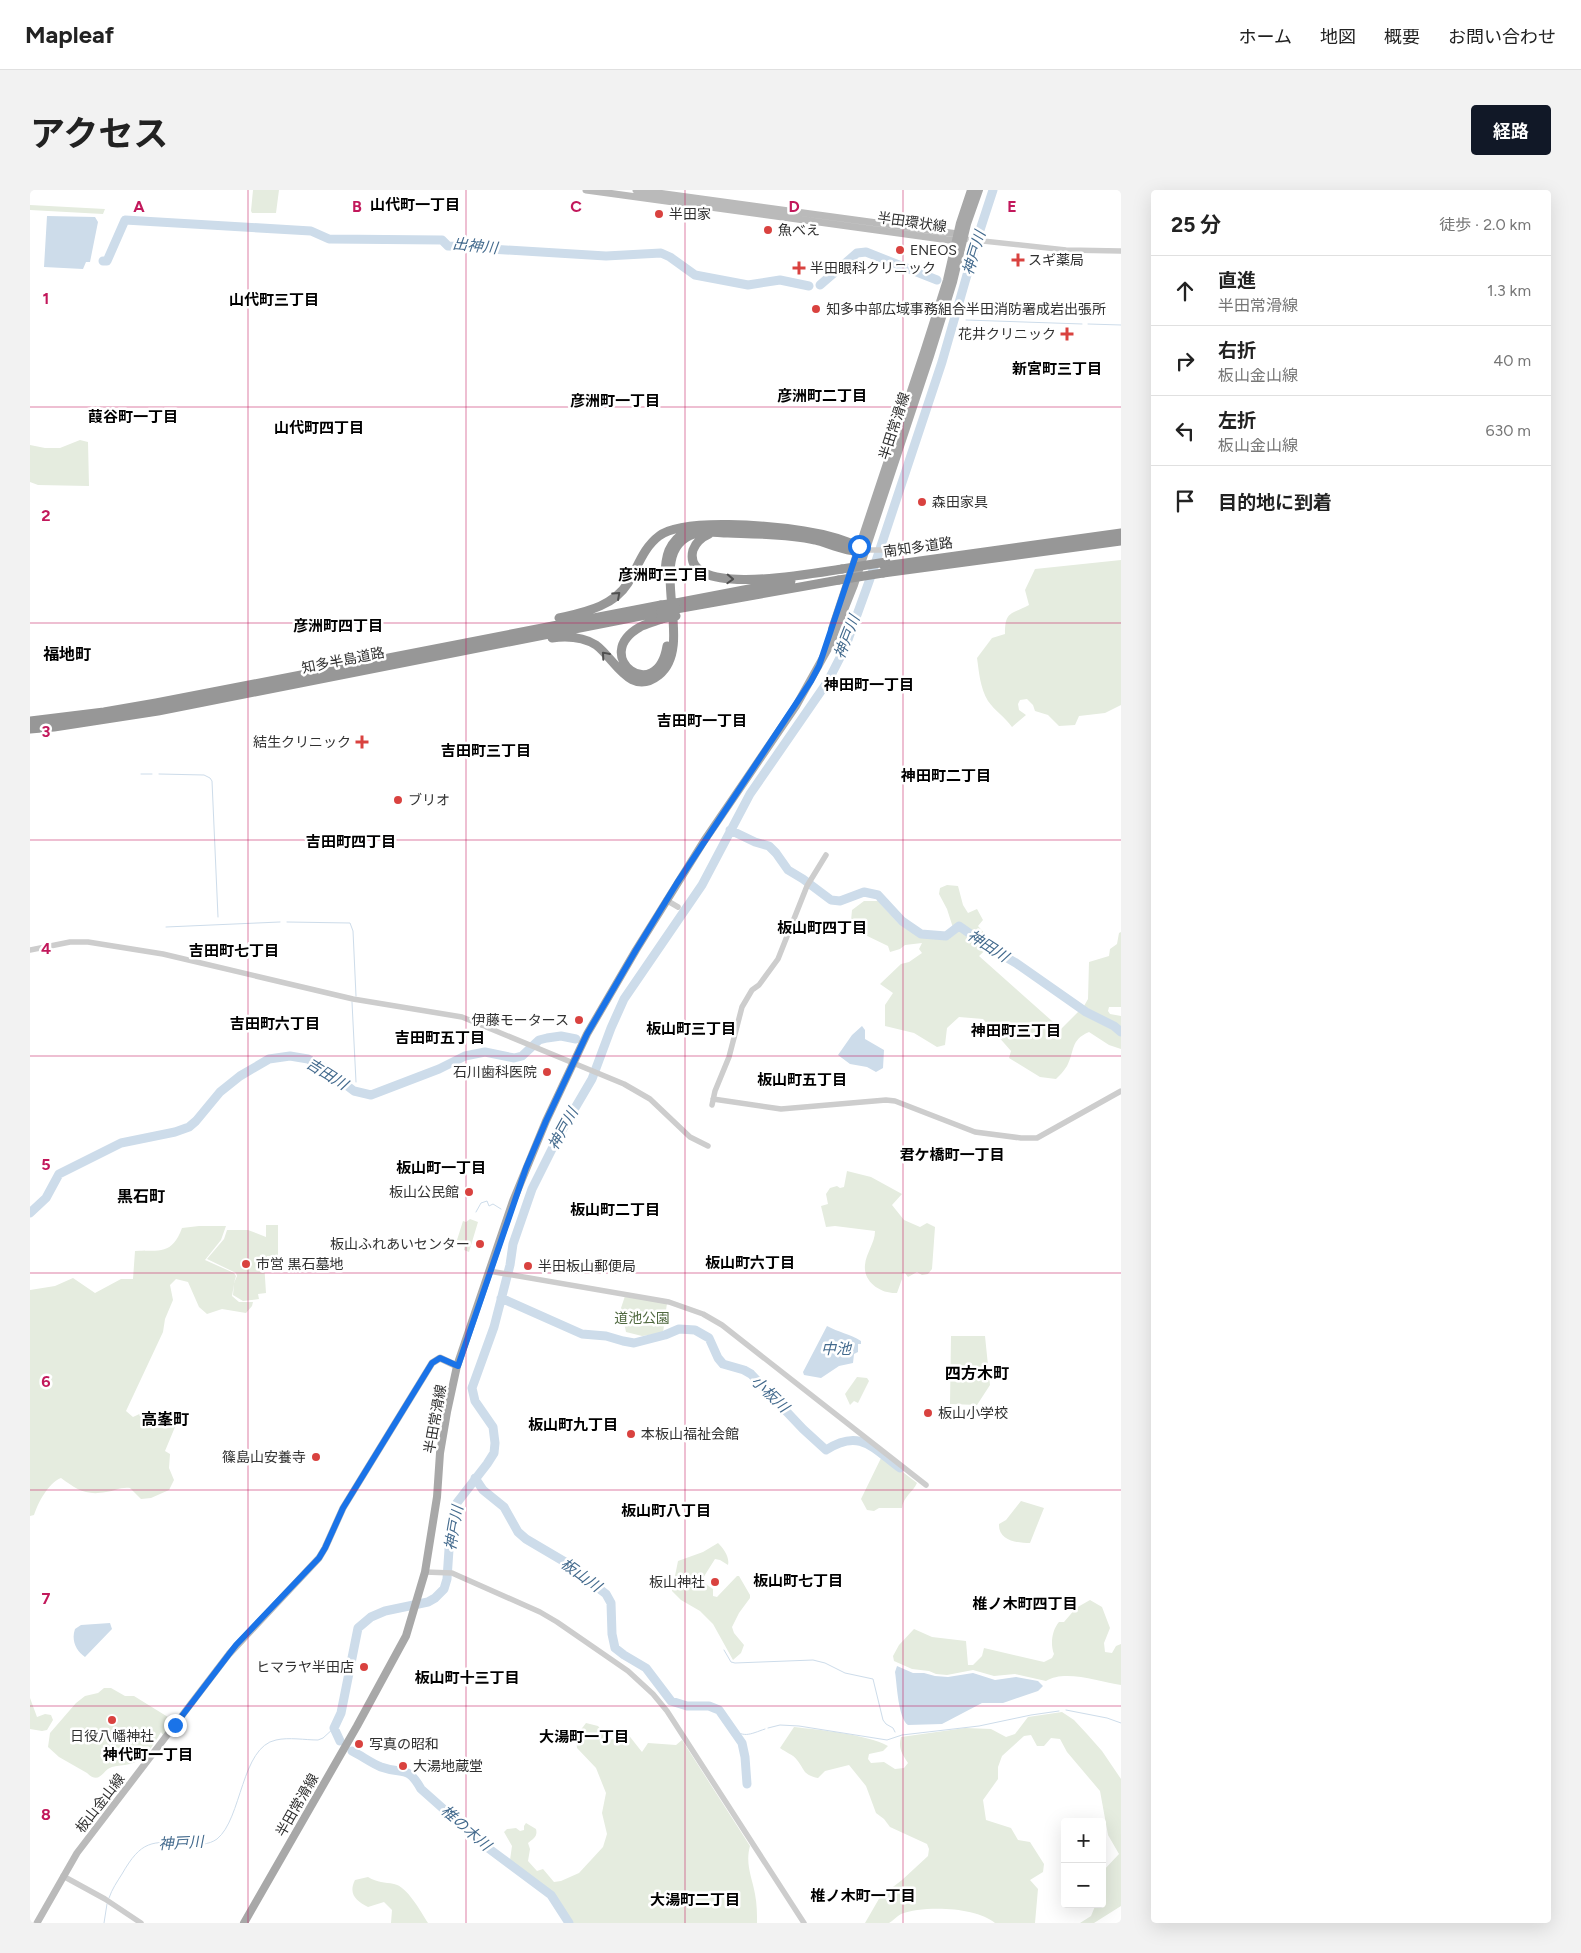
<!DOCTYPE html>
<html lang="ja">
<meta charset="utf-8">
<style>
:root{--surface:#fff;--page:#f2f2f2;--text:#222;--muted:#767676;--line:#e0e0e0;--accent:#111827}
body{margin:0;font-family:Figtree,"Noto Sans JP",sans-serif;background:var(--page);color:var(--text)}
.controls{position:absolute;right:15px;bottom:15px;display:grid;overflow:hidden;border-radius:5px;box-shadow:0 5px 20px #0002}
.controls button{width:45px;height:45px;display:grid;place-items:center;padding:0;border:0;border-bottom:1px solid var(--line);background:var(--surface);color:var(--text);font:25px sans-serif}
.stop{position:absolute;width:15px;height:15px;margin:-11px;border:4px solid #1a73e8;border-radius:50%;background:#fff}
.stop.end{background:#1a73e8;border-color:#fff;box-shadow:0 1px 5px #0008}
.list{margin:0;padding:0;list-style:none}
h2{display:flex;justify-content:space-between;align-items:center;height:65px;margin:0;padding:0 20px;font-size:21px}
h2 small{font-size:16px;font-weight:400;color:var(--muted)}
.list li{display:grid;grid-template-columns:32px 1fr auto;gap:15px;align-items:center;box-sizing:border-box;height:70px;padding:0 20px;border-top:1px solid var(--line)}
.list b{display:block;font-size:19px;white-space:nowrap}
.list p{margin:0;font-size:16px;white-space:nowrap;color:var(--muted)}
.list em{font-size:16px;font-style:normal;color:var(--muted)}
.icon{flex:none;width:28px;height:28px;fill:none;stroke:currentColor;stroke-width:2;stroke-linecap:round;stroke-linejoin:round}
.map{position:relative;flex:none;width:1091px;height:1733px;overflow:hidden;border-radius:5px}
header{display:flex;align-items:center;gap:30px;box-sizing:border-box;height:70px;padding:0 25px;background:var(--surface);border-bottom:1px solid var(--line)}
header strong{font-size:24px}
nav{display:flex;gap:28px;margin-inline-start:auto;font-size:18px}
.intro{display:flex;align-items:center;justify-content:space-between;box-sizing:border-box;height:120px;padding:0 30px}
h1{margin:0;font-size:35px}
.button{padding:12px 22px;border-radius:5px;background:var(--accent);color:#fff;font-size:18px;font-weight:700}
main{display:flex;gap:30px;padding:0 30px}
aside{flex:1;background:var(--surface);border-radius:5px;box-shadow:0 5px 20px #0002}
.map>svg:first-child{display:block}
.green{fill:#e5ecdf}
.water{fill:#cddcea}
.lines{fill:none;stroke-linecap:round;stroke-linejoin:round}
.stream{stroke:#cddcea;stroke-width:1}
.river{stroke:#cddcea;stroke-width:9}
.tertiary{stroke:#cdcdcd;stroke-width:5.5}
.secondary{stroke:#bababa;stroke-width:7}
.primary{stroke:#a8a8a8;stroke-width:8}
.motorway{stroke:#979797;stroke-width:9}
.motorway-bridge{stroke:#979797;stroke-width:9}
.oneway{stroke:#4f4f4f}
.route{stroke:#1a73e8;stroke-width:6}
.grid{fill:none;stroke:#c2185b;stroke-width:1;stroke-opacity:0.55}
.poi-dot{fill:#d9423f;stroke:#fff;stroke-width:2}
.labels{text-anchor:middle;stroke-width:5;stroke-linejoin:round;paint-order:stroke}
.poi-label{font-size:14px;fill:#303030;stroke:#fff;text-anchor:start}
.street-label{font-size:14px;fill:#303030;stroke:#fff}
.park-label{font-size:14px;fill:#506940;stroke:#fff}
.neighbourhood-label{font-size:15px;font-weight:bold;fill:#000;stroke:#fff}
.water-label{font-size:15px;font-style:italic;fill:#436a8d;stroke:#fff}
.quarter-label{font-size:16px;font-weight:bold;fill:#000;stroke:#fff}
.grid-label{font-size:16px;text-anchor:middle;font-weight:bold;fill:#c2185b;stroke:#fff;stroke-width:5;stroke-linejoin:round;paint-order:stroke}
</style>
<header>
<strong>Mapleaf</strong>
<nav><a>ホーム</a><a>地図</a><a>概要</a><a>お問い合わせ</a></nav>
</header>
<div class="intro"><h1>アクセス</h1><a class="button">経路</a></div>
<main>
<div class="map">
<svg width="1091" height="1733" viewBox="0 0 1091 1733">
<rect width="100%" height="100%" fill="#fff"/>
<!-- green -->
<path class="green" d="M223 0H249L246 23H222L221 21Z
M0 15 75 19 73 24 0 20Z
M50 250 58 252 59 296 8 295 0 292V255L15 258H30Z
M1091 370V515L1075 523 1049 526 1045 535 1029 536 1018 525 1005 521 1003 515 997 509 990 510 988 514 989 520 996 525 982 537C975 527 965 521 958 511 950 498 949 482 947 468L962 448 975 444C975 421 980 425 999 415L995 400 1005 379Z
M917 695 928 696 933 715 938 723 947 719 953 730 948 736 963 753 949 766 1031 839 1054 816 1058 809 1059 772 1079 766 1080 759 1087 754 1089 743 1091 742V817H1079L1078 821 1080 824 1091 826V859L1079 855 1059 842C1040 850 1045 861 1037 876 1034 881 1030 885 1026 889L1010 887 979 868 981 861 953 829 929 827 917 838 915 855 907 857 884 843 855 836V815L863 803 850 794 871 774 879 772 892 763 889 759 892 753 875 755 870 759 860 762 858 756 829 742 821 731 822 720 834 711H848L868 733 889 747 919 749 925 744 917 719 909 704 910 698Z
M817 981 841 987 872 1004 862 1015 874 1030 890 1037 897 1033 905 1037 902 1079 898 1084 892 1085 887 1082 878 1087 875 1083H872V1089L867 1103C851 1104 833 1092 835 1075 836 1063 845 1053 845 1041L805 1036 796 1037 791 1016 798 1014 796 1004 800 998 807 996 810 998 814 997Z
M440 1029 448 1032 439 1062 434 1060 435 1053 427 1050 433 1031 436 1032Z
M236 1035H248V1066H237V1072H234L236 1103 228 1104 229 1109 213 1111 203 1105 204 1094 202 1106 209 1112H223L222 1116 216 1123 192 1119 177 1124 169 1117 158 1092 146 1089 140 1095 143 1110 135 1129 133 1142 96 1221 103 1227 120 1219 145 1237 135 1261 140 1264 139 1278 144 1290 139 1300 121 1308 111 1309 100 1298C90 1297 85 1301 76 1302 56 1306 46 1299 31 1288 18 1293 8 1313 4 1325L0 1326V1100L25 1096 43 1088 65 1103 91 1089H103L105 1061C130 1060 142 1065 152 1038L169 1036H196L191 1050 175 1070 204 1083 206 1086 204 1093 207 1086 206 1083 177 1069 194 1049 197 1040H218L236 1047Z
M595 1106 637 1113 633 1143 612 1146 596 1142 591 1118Z
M921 1146H955L960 1195 947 1215 920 1214Z
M827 1187 837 1188 839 1191 828 1213 824 1211 820 1215 815 1204Z
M852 1266 887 1293C883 1302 873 1307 872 1318H849L844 1321 837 1320 831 1309Z
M991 1311 1014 1318 1000 1353C988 1353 968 1351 969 1334L976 1330Z
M688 1353C693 1358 700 1367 698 1375L690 1370 685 1369 673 1388 674 1393 683 1399V1406L687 1407 707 1386H709L720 1405V1408L709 1423 702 1437 704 1443 714 1455 711 1463 703 1470 683 1434 670 1421 651 1410 642 1401 648 1371 673 1362Z
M1060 1410 1072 1417 1080 1438 1074 1453 1075 1462 1082 1463 1086 1456 1091 1454V1495C1070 1492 1035 1479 1016 1491L985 1484 964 1486 943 1480 917 1485 906 1484 899 1481 882 1479 864 1471 863 1466 869 1455 884 1439 902 1447 936 1451 938 1475H943L952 1466 954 1458 1014 1472 1022 1468 1024 1464C1020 1454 1022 1440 1029 1432H1034L1046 1418Z
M74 1498H81L95 1506H104L146 1532 135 1548 131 1542C126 1551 118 1564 109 1570 102 1575 91 1575 82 1577 73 1579 70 1596 57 1583L29 1567 18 1557 20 1543 46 1513 55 1506 68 1503Z
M0 1508 7 1527 15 1524 21 1525 23 1530 17 1540 12 1541 0 1539Z
M1032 1522 1044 1530 1057 1544 1072 1561 1091 1589V1716L1064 1733H1050L1061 1726 1066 1714H1072V1682L1089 1664 1078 1645 1070 1601 1037 1562 1030 1549 1021 1548 1014 1556H1007L1001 1545 994 1546 972 1566 968 1577V1589L953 1610 956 1630 981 1638 988 1650 1000 1652 1014 1674 1013 1682 1000 1690 1008 1699 1005 1733H965C947 1717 894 1715 871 1724 867 1726 863 1731 859 1733 853 1733 842 1733 835 1733L850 1707 872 1690 898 1666 899 1659 897 1654 860 1637 854 1629 846 1623 836 1596 819 1575 795 1581 788 1588C773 1585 775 1580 767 1570 764 1565 755 1562 750 1558L764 1537C789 1540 836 1544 858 1556L853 1561 839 1564 838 1569 841 1573 854 1572 865 1579 874 1578 878 1573C872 1564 868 1558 871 1547L935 1538 961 1539 976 1547 985 1544 998 1527Z
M556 1533 568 1536 579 1550 588 1548 597 1543 612 1562 618 1553 646 1555 652 1550 720 1656C715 1674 722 1687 725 1704 727 1714 727 1724 727 1733H542L522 1705 480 1670 482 1656 474 1642 477 1639 486 1638 490 1641 494 1640V1636L496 1633 506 1639C508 1647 503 1649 498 1653L500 1659 498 1671 507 1681 513 1679 524 1692 531 1691 549 1683 573 1657 577 1644 572 1623 576 1603 566 1578 547 1558 546 1546Z
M338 1687C348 1693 354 1692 364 1694 377 1696 391 1722 398 1733H361L362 1720 354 1712 338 1717C326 1711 318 1704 325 1690Z"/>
<!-- water -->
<path class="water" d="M17 26 65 27 68 32 60 72H56L53 79 14 77Z
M832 836 835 840V849L854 860 853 878 846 882 837 877 820 874 808 865 822 845Z
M797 1136C808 1142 820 1144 831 1151V1154H828V1162L824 1164 823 1173 809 1176 791 1188 774 1185 773 1182Z
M80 1433 82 1439 55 1467C46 1461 41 1450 45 1439L51 1435Z
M867 1476 883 1483H894L905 1486 918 1487 943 1483 965 1490 986 1487 1008 1491 1013 1496 1008 1501 973 1513H952L912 1534 878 1535C868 1528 867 1494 865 1482Z"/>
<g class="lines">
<!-- stream -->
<path class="stream" d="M936 130 1052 134
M1058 134 1091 135
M111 584H122
M129 584 174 585 180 588 182 591 188 727
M257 732 320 733 323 741 326 806
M136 737 250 732
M322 812 326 892
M324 901V900
M446 1022 451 1013 457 1011 459 1016 463 1014 471 1019
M694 1460 701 1472 705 1473 783 1470 795 1473 815 1483 843 1489 853 1530 856 1534 863 1538 865 1542
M1036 1520 1077 1528 1091 1533
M700 1535C712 1550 720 1544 735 1539
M738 1538 750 1535 769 1536 857 1550 872 1545 949 1536 1001 1525 1029 1521
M79 1708C82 1699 87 1692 92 1684 111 1651 121 1650 158 1654 167 1655 179 1655 187 1649 212 1629 211 1557 246 1550 259 1547 275 1550 288 1550L293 1548 304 1538
M74 1733 77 1714"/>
<!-- river -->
<path class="river" d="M73 71H77L95 30 281 41 299 49 412 50 418 56 455 57 460 59 576 66 631 63 640 67 665 85 718 95 750 90 779 96
M790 95 827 63 836 62 907 90
M700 640 725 652 739 656 746 663 758 680 773 689 801 710 810 711 834 702 848 705 872 731 891 744 916 746 929 736 962 759 986 773 1056 822 1084 836 1091 842
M0 1023 16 1008 29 984 91 953 145 942 159 937 166 931 190 902 210 886 239 869 260 866 278 869 291 876 324 901 341 905 409 879 435 866 455 862 484 868 492 866 509 850 517 848 531 846 546 849
M471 1108 552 1144 576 1146 593 1151 604 1153 635 1145 649 1139 665 1140 679 1148 688 1168 693 1174 714 1180 721 1184 773 1239 796 1260C830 1238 843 1258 870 1278
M445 1288 453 1300 474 1317 488 1342 496 1349 535 1372 576 1404 581 1413 582 1444 585 1458 594 1465 616 1478 641 1511 657 1516H679L689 1520 712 1553 715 1567 717 1594
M310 1551 304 1538 311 1523 328 1438 341 1427 355 1421 398 1412 405 1408 414 1399 417 1389 421 1330 426 1314 457 1274 464 1263 465 1253 463 1237 445 1211 442 1198 464 1137 480 1075 483 1054 502 999 528 947 562 889 581 838 594 809 672 695 720 604 798 491 815 458 841 386 912 172 949 43 963 0
M322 1561C332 1566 341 1573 351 1577 373 1585 377 1574 391 1599L454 1655 521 1705 539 1733"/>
<!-- tertiary -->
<path class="tertiary" d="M934 49 1036 60 1091 61
M836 360H857
M636 710 648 717
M0 760 40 752H58L133 764 323 809 432 827 594 894 620 909 660 947 678 956
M683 909 751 919 856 910 865 911 945 942 991 948H1007L1091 901
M682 915 685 901 699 867 712 817 722 800 729 795 748 769 777 696 796 665
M459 1081 639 1112 673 1124 692 1135 896 1295
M395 1382 422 1383 510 1422 527 1432 598 1481 623 1504 637 1521 774 1733
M33 1686 75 1709 111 1733"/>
<!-- secondary -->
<path class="secondary" d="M556 0 926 51 931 50
M606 0 928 44 932 47
M7 1733 47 1663 199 1464 289 1368 295 1358 313 1318 402 1173 410 1168 427 1176"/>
<!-- primary -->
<path class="primary" d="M802 439 894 162 917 90 930 33 941 0
M214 1733 327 1536 376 1446 395 1382 407 1307 410 1263 417 1222 427 1176 483 1011 516 931 557 844 606 760 674 651 766 516 800 455 824 395 900 166 923 92 937 34 949 0"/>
<!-- motorway -->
<path class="motorway" d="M679 344C672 347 666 352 663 360 650 410 790 382 812 379
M854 376 1091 343
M853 383 1091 351
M635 388C635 366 638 352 658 340
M646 413 761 391
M646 419 809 390
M529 428C554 422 583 417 598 393 608 377 613 358 629 346 653 327 743 336 774 341 794 344 817 350 836 360
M631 429C624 432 616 434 610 437 559 466 627 517 637 456
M522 448C537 446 553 447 566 455 585 469 600 508 629 485 668 454 611 361 664 344 674 340 687 343 698 343 726 344 757 344 785 350 801 354 819 364 836 360
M0 531 74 522 126 513 631 415
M0 539 24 537 128 521 631 422"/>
<!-- motorway-bridge -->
<path class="motorway-bridge" d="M812 379 856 372
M809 390 853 383
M631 415 646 413
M631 422 646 419
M631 429 646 426"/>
</g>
<!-- one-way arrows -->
<defs><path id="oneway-chevron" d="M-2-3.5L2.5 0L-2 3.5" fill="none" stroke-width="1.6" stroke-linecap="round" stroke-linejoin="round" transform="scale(1.25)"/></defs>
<g class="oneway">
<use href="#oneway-chevron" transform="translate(700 389) rotate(2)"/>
<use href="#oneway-chevron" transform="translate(587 405) rotate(-42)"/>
<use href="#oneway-chevron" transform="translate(575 465) rotate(-131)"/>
</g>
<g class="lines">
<!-- route -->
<path class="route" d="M145 1535 206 1455 289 1368 295 1358 313 1318 402 1173 410 1168 428 1176 496 978 516 931 557 844 606 760 647 693 781 491 789 476 829 356"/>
</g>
<!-- grid -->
<path class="grid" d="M218 0V1733M436 0V1733M655 0V1733M873 0V1733M0 217H1091M0 433H1091M0 650H1091M0 866H1091M0 1083H1091M0 1300H1091M0 1516H1091"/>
<!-- markers -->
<g class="poi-dot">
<circle cx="629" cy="24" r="5"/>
<circle cx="738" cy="40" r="5"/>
<circle cx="870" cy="60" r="5"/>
<path d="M985.5 62.5h5v5h5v5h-5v5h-5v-5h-5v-5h5z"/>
<path d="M766.5 70.5h5v5h5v5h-5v5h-5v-5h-5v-5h5z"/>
<circle cx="786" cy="119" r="5"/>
<path d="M1034.5 136.5h5v5h5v5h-5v5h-5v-5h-5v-5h5z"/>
<circle cx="892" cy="312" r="5"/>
<path d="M329.5 544.5h5v5h5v5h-5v5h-5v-5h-5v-5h5z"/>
<circle cx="368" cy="610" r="5"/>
<circle cx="549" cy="830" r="5"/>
<circle cx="517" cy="882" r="5"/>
<circle cx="439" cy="1002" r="5"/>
<circle cx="450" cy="1054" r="5"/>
<circle cx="216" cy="1074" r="5"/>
<circle cx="498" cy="1076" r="5"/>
<circle cx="898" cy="1223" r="5"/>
<circle cx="601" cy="1244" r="5"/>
<circle cx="286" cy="1267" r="5"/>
<circle cx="685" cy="1392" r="5"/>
<circle cx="334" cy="1477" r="5"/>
<circle cx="82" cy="1530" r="5"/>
<circle cx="329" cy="1554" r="5"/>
<circle cx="373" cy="1576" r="5"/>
</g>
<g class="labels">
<!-- poi labels -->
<g class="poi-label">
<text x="639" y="29">半田家</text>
<text x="748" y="45">魚べえ</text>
<text x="880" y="65">ENEOS</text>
<text x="998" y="75">スギ薬局</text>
<text x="780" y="83">半田眼科クリニック</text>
<text x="796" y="124">知多中部広域事務組合半田消防署成岩出張所</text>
<text x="1026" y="149" text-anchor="end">花井クリニック</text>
<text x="902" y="317">森田家具</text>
<text x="321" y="557" text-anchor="end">結生クリニック</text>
<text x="378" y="615">ブリオ</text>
<text x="539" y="835" text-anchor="end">伊藤モータース</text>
<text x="507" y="887" text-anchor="end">石川歯科医院</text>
<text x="429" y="1007" text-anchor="end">板山公民館</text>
<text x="440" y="1059" text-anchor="end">板山ふれあいセンター</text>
<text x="226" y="1079">市営 黒石墓地</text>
<text x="508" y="1081">半田板山郵便局</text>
<text x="908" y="1228">板山小学校</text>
<text x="611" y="1249">本板山福祉会館</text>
<text x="276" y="1272" text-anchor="end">篠島山安養寺</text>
<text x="675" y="1397" text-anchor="end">板山神社</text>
<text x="324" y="1482" text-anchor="end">ヒマラヤ半田店</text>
<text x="82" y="1551" text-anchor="middle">日役八幡神社</text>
<text x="339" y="1559">写真の昭和</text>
<text x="383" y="1581">大湯地蔵堂</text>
</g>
<!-- street labels -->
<g class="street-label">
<text transform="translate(882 32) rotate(8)" y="5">半田環状線</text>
<text transform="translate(864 236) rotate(-72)" y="5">半田常滑線</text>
<text transform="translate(888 357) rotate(-8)" y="5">南知多道路</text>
<text transform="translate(313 470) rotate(-11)" y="5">知多半島道路</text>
<text transform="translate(405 1229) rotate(-80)" y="5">半田常滑線</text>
<text transform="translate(70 1613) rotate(-52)" y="5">板山金山線</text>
<text transform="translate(267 1615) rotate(-60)" y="5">半田常滑線</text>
</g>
<!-- park labels -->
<g class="park-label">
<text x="612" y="1133">道池公園</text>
</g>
<!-- neighbourhood labels -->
<g class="neighbourhood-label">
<text x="385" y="20">山代町一丁目</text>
<text x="244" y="115">山代町三丁目</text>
<text x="1027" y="184">新宮町三丁目</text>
<text x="792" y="211">彦洲町二丁目</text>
<text x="585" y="216">彦洲町一丁目</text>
<text x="103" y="232">葭谷町一丁目</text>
<text x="289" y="243">山代町四丁目</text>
<text x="633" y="390">彦洲町三丁目</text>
<text x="308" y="441">彦洲町四丁目</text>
<text x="839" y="500">神田町一丁目</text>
<text x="672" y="536">吉田町一丁目</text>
<text x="456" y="566">吉田町三丁目</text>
<text x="916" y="591">神田町二丁目</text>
<text x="321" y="657">吉田町四丁目</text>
<text x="792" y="743">板山町四丁目</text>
<text x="204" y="766">吉田町七丁目</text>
<text x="245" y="839">吉田町六丁目</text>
<text x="661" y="844">板山町三丁目</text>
<text x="986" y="846">神田町三丁目</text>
<text x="410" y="853">吉田町五丁目</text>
<text x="772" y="895">板山町五丁目</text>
<text x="922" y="970">君ケ橋町一丁目</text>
<text x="411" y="983">板山町一丁目</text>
<text x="585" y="1025">板山町二丁目</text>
<text x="720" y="1078">板山町六丁目</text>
<text x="543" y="1240">板山町九丁目</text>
<text x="636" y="1326">板山町八丁目</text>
<text x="768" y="1396">板山町七丁目</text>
<text x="995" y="1419">椎ノ木町四丁目</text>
<text x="437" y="1493">板山町十三丁目</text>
<text x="554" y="1552">大湯町一丁目</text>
<text x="118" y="1570">神代町一丁目</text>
<text x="833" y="1711">椎ノ木町一丁目</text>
<text x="665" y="1715">大湯町二丁目</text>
</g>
<!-- water labels -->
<g class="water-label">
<text transform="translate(445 56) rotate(6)" y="5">出神川</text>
<text transform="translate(944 63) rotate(-73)" y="5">神戸川</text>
<text transform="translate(817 447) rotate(-69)" y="5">神戸川</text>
<text transform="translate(958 756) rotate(33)" y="5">神田川</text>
<text transform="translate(297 884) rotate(32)" y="5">吉田川</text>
<text transform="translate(533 939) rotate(-61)" y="5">神戸川</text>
<text x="806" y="1164">中池</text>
<text transform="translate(740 1204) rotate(44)" y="5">小板川</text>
<text transform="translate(424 1338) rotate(-80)" y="5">神戸川</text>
<text transform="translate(551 1385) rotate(36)" y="5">板山川</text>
<text transform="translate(436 1638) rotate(41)" y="5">椎の木川</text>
<text transform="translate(151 1653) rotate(-3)" y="5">神戸川</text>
</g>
<!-- quarter labels -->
<g class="quarter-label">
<text x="37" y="470">福地町</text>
<text x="111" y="1012">黒石町</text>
<text x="947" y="1189">四方木町</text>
<text x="135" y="1235">高峯町</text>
</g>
</g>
<g class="grid-label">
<text x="109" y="22">A</text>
<text x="327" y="22">B</text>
<text x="546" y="22">C</text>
<text x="764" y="22">D</text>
<text x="982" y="22">E</text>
<text x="16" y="114">1</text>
<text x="16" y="331">2</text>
<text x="16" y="547">3</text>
<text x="16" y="764">4</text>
<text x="16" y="980">5</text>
<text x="16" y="1197">6</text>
<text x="16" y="1414">7</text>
<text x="16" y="1630">8</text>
</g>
</svg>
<div class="controls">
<button>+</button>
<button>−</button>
</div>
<div class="stop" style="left:829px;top:356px"></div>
<div class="stop end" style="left:145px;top:1535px"></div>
</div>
<aside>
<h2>25 分<small>徒歩 · 2.0 km</small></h2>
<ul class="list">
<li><svg class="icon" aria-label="ahead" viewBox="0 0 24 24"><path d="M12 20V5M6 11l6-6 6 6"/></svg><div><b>直進</b><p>半田常滑線</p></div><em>1.3 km</em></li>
<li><svg class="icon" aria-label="right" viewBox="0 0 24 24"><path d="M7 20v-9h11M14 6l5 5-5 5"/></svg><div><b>右折</b><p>板山金山線</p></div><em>40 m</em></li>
<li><svg class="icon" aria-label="left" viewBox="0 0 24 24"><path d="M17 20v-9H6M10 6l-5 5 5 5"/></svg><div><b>左折</b><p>板山金山線</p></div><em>630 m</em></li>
<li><svg class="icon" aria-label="arrive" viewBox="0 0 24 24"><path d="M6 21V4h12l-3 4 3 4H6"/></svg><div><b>目的地に到着</b></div></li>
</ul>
</aside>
</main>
